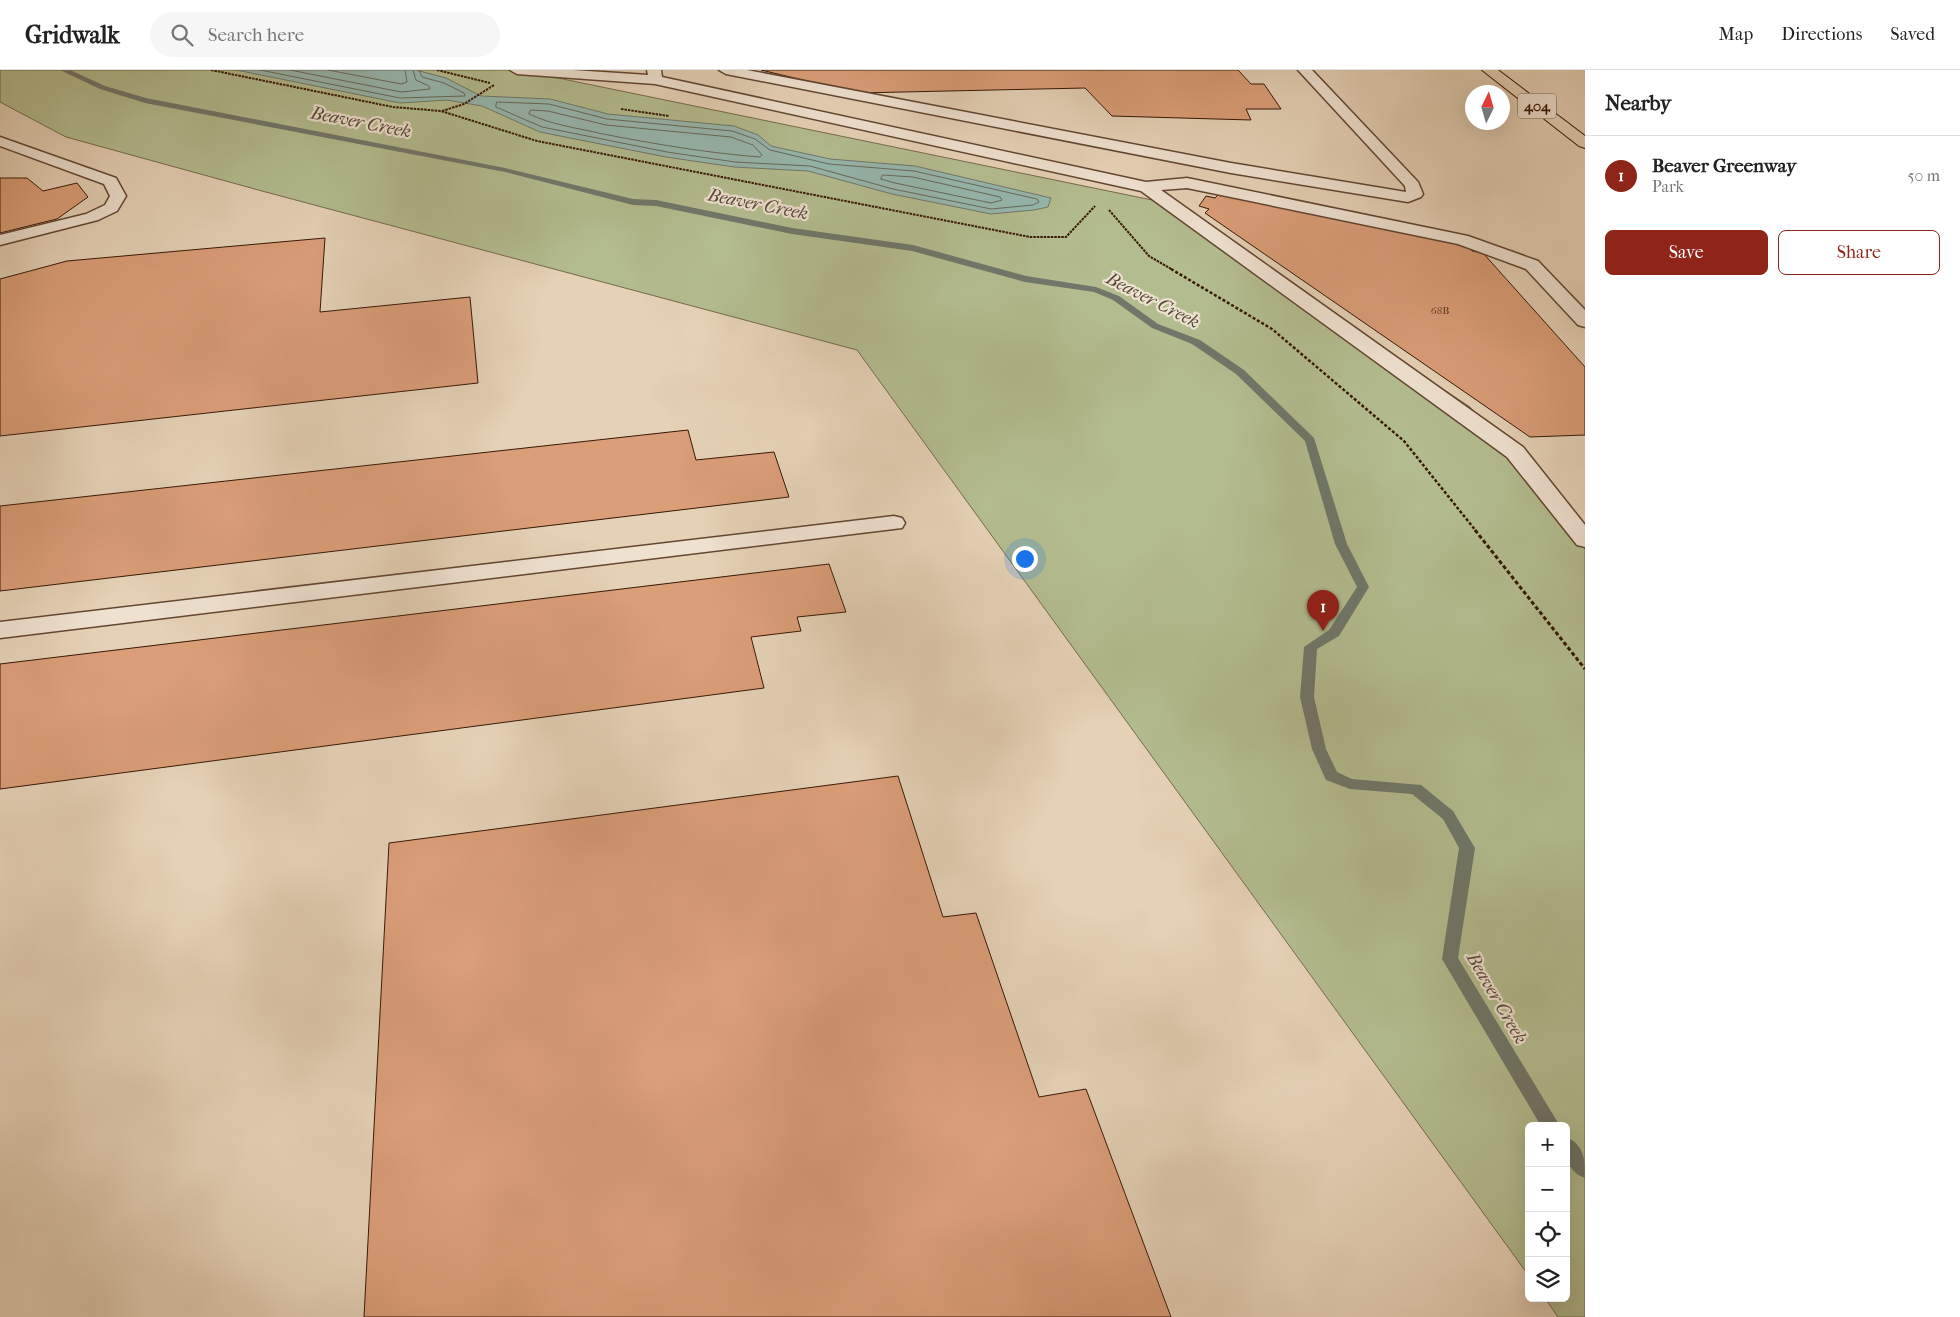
<!DOCTYPE html>
<meta charset="utf-8">
<style>
:root{--surface:#fff;--page:#f6f6f6;--text:#222;--muted:#767676;--line:#e0e0e0;--accent:#8f2418}
body{margin:0;font-family:"IM FELL French Canon",serif;background:var(--page);color:var(--text)}
.controls{position:absolute;right:15px;bottom:15px;display:grid;overflow:hidden;border-radius:8px;box-shadow:0 5px 20px #0002}
.controls button{width:45px;height:45px;display:grid;place-items:center;padding:0;border:0;border-bottom:1px solid var(--line);background:var(--surface);color:var(--text);font:25px sans-serif}
.compass{position:absolute;left:1465px;top:15px;width:45px;height:45px;border-radius:50%;background:var(--surface);box-shadow:0 5px 20px #0002;rotate:5deg}
.you{position:absolute;left:1024px;top:488px;width:18px;height:18px;margin:-12px;border:4px solid #fff;border-radius:50%;background:#1a73e8;box-shadow:0 0 0 8px #1a73e833}
.badge{display:grid;place-items:center;width:32px;height:32px;border-radius:50%;background:var(--accent);color:#fff;font-size:16px;font-weight:700}
.pin{position:absolute;translate:-50% -41px;filter:drop-shadow(0 1px 2px #0008)}
.pin::after{content:'';position:absolute;top:26px;width:18px;height:15px;background:inherit;clip-path:polygon(0 0,100% 0,50% 100%)}
.list{margin:0;padding:0;list-style:none}
h2{display:flex;justify-content:space-between;align-items:center;height:65px;margin:0;padding:0 20px;font-size:21px}
h2 small{font-size:16px;font-weight:400;color:var(--muted)}
.list li{display:grid;grid-template-columns:32px 1fr auto;gap:15px;align-items:center;box-sizing:border-box;height:80px;padding:0 20px;border-top:1px solid var(--line)}
.list b{display:block;font-size:19px;white-space:nowrap}
.list p{margin:0;font-size:16px;white-space:nowrap;color:var(--muted)}
.list em{font-size:16px;font-style:normal;color:var(--muted)}
.actions{display:flex;gap:10px;padding:15px 20px}
.actions a{flex:1;padding:11px 0;border:1px solid var(--accent);border-radius:8px;text-align:center;font-size:18px;color:var(--accent)}
.actions .main{background:var(--accent);color:#fff}
.icon{flex:none;width:28px;height:28px;fill:none;stroke:currentColor;stroke-width:2;stroke-linecap:round;stroke-linejoin:round}
.map{position:relative;flex:none;width:1585px;height:1247px;overflow:hidden}
header{display:flex;align-items:center;gap:30px;box-sizing:border-box;height:70px;padding:0 25px;background:var(--surface);border-bottom:1px solid var(--line)}
header strong{font-size:24px}
nav{display:flex;gap:28px;margin-inline-start:auto;font-size:18px}
.search{width:350px;height:45px;background:var(--page);display:flex;align-items:center;gap:12px;box-sizing:border-box;padding:0 18px;border-radius:28px;color:var(--muted);font-size:19px}
main{display:flex}
aside{flex:1;background:var(--surface)}
.map>svg:first-child{display:block}
.green{fill:#b3bc8f;stroke:#756a4a}
.water{fill:#96b7ae;stroke:#70776a}
.lines{fill:none;stroke-linecap:round;stroke-linejoin:round}
.shore{stroke:#66685a;stroke-width:1}
.stream{fill:#70776a;fill-rule:evenodd}
.building{fill:#da9e78;stroke:#371805}
.lane-casing{stroke:#624631;stroke-width:3}
.highway-casing{stroke:#371805;stroke-width:2}
.path-far2{stroke:#371805;stroke-width:2;stroke-dasharray:2.5 1;stroke-linecap:butt}
.path-far1{stroke:#371805;stroke-width:2.5;stroke-dasharray:3 2;stroke-linecap:butt}
.path{stroke:#371805;stroke-width:3;stroke-dasharray:4 2.5;stroke-linecap:butt}
.lane{fill:#eee1d0;fill-rule:evenodd}
.highway{fill:#e5d1b6;fill-rule:evenodd}
.labels{text-anchor:middle;stroke-width:4.5;stroke-linejoin:round;paint-order:stroke}
.far-number-label{font-size:11px;fill:#603a22}
.shield{fill:#eee1d0;stroke:#6e5442;stroke-width:1}
.shield-label{font-size:15px;font-weight:bold;fill:#371805}
.water-label{font-size:18px;font-style:italic;fill:#544838;stroke:#eee1d0}
</style>
<header>
<strong>Gridwalk</strong>
<div class="search"><svg class="icon" aria-label="search" viewBox="0 0 24 24"><circle cx="10" cy="10" r="6"/><path d="M15 15l6 6"/></svg>Search here</div>
<nav><a>Map</a><a>Directions</a><a>Saved</a></nav>
</header>
<main>
<div class="map">
<svg width="1585" height="1247" viewBox="0 0 1585 1247">
<rect width="100%" height="100%" fill="#e5d1b6"/>
<filter id="stains"><feTurbulence type="fractalNoise" baseFrequency=".004" numOctaves="4"/><feColorMatrix values="0 0 0 0 .2 0 0 0 0 .09 0 0 0 0 .02 0 0 0 .5 -.17"/></filter>
<radialGradient id="worn" r=".72"><stop offset=".6" stop-color="#630" stop-opacity="0"/><stop offset="1" stop-color="#630" stop-opacity=".3"/></radialGradient>
<!-- green -->
<path class="green" d="M0 0H519L1157 131 1470 337 1585 470V1247H1558L1545 1228H1566V1056H1529V1206L857 280 262 121 66 67 0 32Z"/>
<!-- water -->
<path class="water" d="M236 0H416L446 8 481 26 550 29 608 44 734 56 758 65 771 76 830 89 915 96 1051 128 1048 137 1034 140 991 144 892 124 808 101 734 97 666 87 540 62 482 36 447 30 400 33Z"/>
<g class="lines">
<!-- shore -->
<path class="shore" d="M260 0 400 28 465 26 464 23 444 13 422 7 419 0
M290 0 401 22 430 19 429 16 416 10 413 0
M328 0 401 14 407 12 405 0
M497 32 549 34 607 49 732 61 755 69 770 80 829 94 914 101 1037 129 1039 132 1033 135 991 139 893 119 810 96 735 92 667 82 542 57 496 37Z
M531 40 548 41 606 55 731 67 753 75 762 85 760 87C707 83 655 74 603 64 578 58 552 55 529 44Z
M883 105 913 107 1000 127 1002 130 991 133 895 113 881 109Z"/>
<!-- stream -->
<path class="stream" d="M60 0H70L105 16 146 28 505 98 633 129 656 130 792 158 913 175 1026 206 1096 217 1119 226 1158 254 1200 270 1244 300 1314 368 1347 474 1369 517 1339 566 1317 579 1314 627 1326 679 1337 702 1352 709 1421 715 1453 741 1475 778 1458 888 1560 1056H1541L1442 889 1459 778 1443 749 1412 724 1350 719 1326 710 1312 679 1300 627 1304 577 1329 560 1357 517 1335 474 1305 371 1236 304 1192 274 1152 258 1113 230 1094 222 1025 212 912 181 792 164 656 136 633 135 505 102 145 33 100 19Z
M1566 1067C1585 1075 1585 1091 1585 1108 1566 1101 1566 1085 1566 1067Z"/>
</g>
<!-- building -->
<path class="building" d="M761 0H1238L1251 14H1264L1281 39H1246L1251 50 1112 46 1085 18 857 23Z
M0 108H27L43 121 77 113 88 127 57 149 0 163Z
M1219 124 1468 176 1472 181 1483 183 1585 297V365L1530 367 1205 143 1209 139 1199 136 1206 126 1215 128Z
M325 168 320 242 470 227 478 313 0 366V209L67 191Z
M688 360 696 390 774 382 789 427 0 521V436Z
M829 494 846 542 797 547 801 561 751 567 764 618 0 719V594Z
M898 706 943 847 976 843 1039 1027 1086 1019 1171 1247H364L389 773Z"/>
<g class="lines">
<defs>
<path id="lane" d="M510 0H573L648 5 647 0H661L662 7 1146 112 1187 108 1468 166 1538 191 1585 240V257L1578 255 1526 199 1458 174 1187 118 1161 120 1523 377 1585 455V477L1577 475 1507 387 1141 121 655 14 517 4Z
M719 0H747L1231 93 1406 122 1405 116 1298 0H1312L1418 112 1423 124 1421 127 1408 132 1231 103 726 4Z
M0 67 116 108 126 126 117 141 98 150 0 175V165L86 144 105 135 110 126 104 114 0 76Z
M894 446 902 448 905 453 902 458 0 568V552Z"/>
<path id="highway" d="M1482 0H1498L1585 66V78L1579 76Z"/>
</defs>
<!-- lane casing -->
<use href="#lane" class="lane-casing"/>
<!-- highway casing -->
<use href="#highway" class="highway-casing"/>
<!-- path-far2 -->
<path class="path-far2" d="M211 0 393 37 441 41 537 71 1030 167H1066L1095 136
M437 0 490 13
M621 39 669 46
M442 41 464 34 494 15
M1109 140 1149 186 1173 200"/>
<!-- path-far1 -->
<path class="path-far1" d="M1171 199 1272 259 1404 371 1476 461"/>
<!-- path -->
<path class="path" d="M1475 460 1585 599"/>
<!-- lane -->
<use href="#lane" class="lane"/>
<!-- highway -->
<use href="#highway" class="highway"/>
</g>
<g class="labels">
<!-- far-number labels -->
<g class="far-number-label">
<text x="1440" y="244">68B</text>
</g>
<!-- shield labels -->
<rect class="shield" x="1518" y="23.5" width="38" height="25" rx="4"/>
<g class="shield-label">
<text x="1537" y="41">404</text>
</g>
<!-- water labels -->
<g class="water-label">
<text transform="translate(361 52) rotate(11)" y="6">Beaver Creek</text>
<text transform="translate(758 134) rotate(11)" y="6">Beaver Creek</text>
<text transform="translate(1153 230) rotate(27)" y="6">Beaver Creek</text>
<text transform="translate(1497 928) rotate(60)" y="6">Beaver Creek</text>
</g>
</g>
<rect width="100%" height="100%" filter="url(#stains)"/>
<rect width="100%" height="100%" fill="url(#worn)"/>
</svg>
<div class="controls">
<button>+</button>
<button>−</button>
<button><svg class="icon" aria-label="locate" viewBox="0 0 24 24"><circle cx="12" cy="12" r="6"/><path d="M12 2v4M12 18v4M2 12h4M18 12h4"/></svg></button>
<button><svg class="icon" aria-label="layers" viewBox="0 0 24 24"><path d="M12 4l9 5-9 5-9-5zM3 14l9 5 9-5"/></svg></button>
</div>
<svg class="compass" viewBox="-18 -18 36 36"><path d="M0-13l5 13h-10z" fill="#e53935"/><path d="M0 13l5-13h-10z" fill="#767676"/></svg>
<div class="you"></div>
<div class="pin badge" style="left:1323px;top:561px">1</div>
</div>
<aside>
<h2>Nearby<small></small></h2>
<ul class="list">
<li><span class="badge">1</span><div><b>Beaver Greenway</b><p>Park</p></div><em>50 m</em></li>
</ul>
<div class="actions"><a class="main">Save</a><a>Share</a></div>
</aside>
</main>
